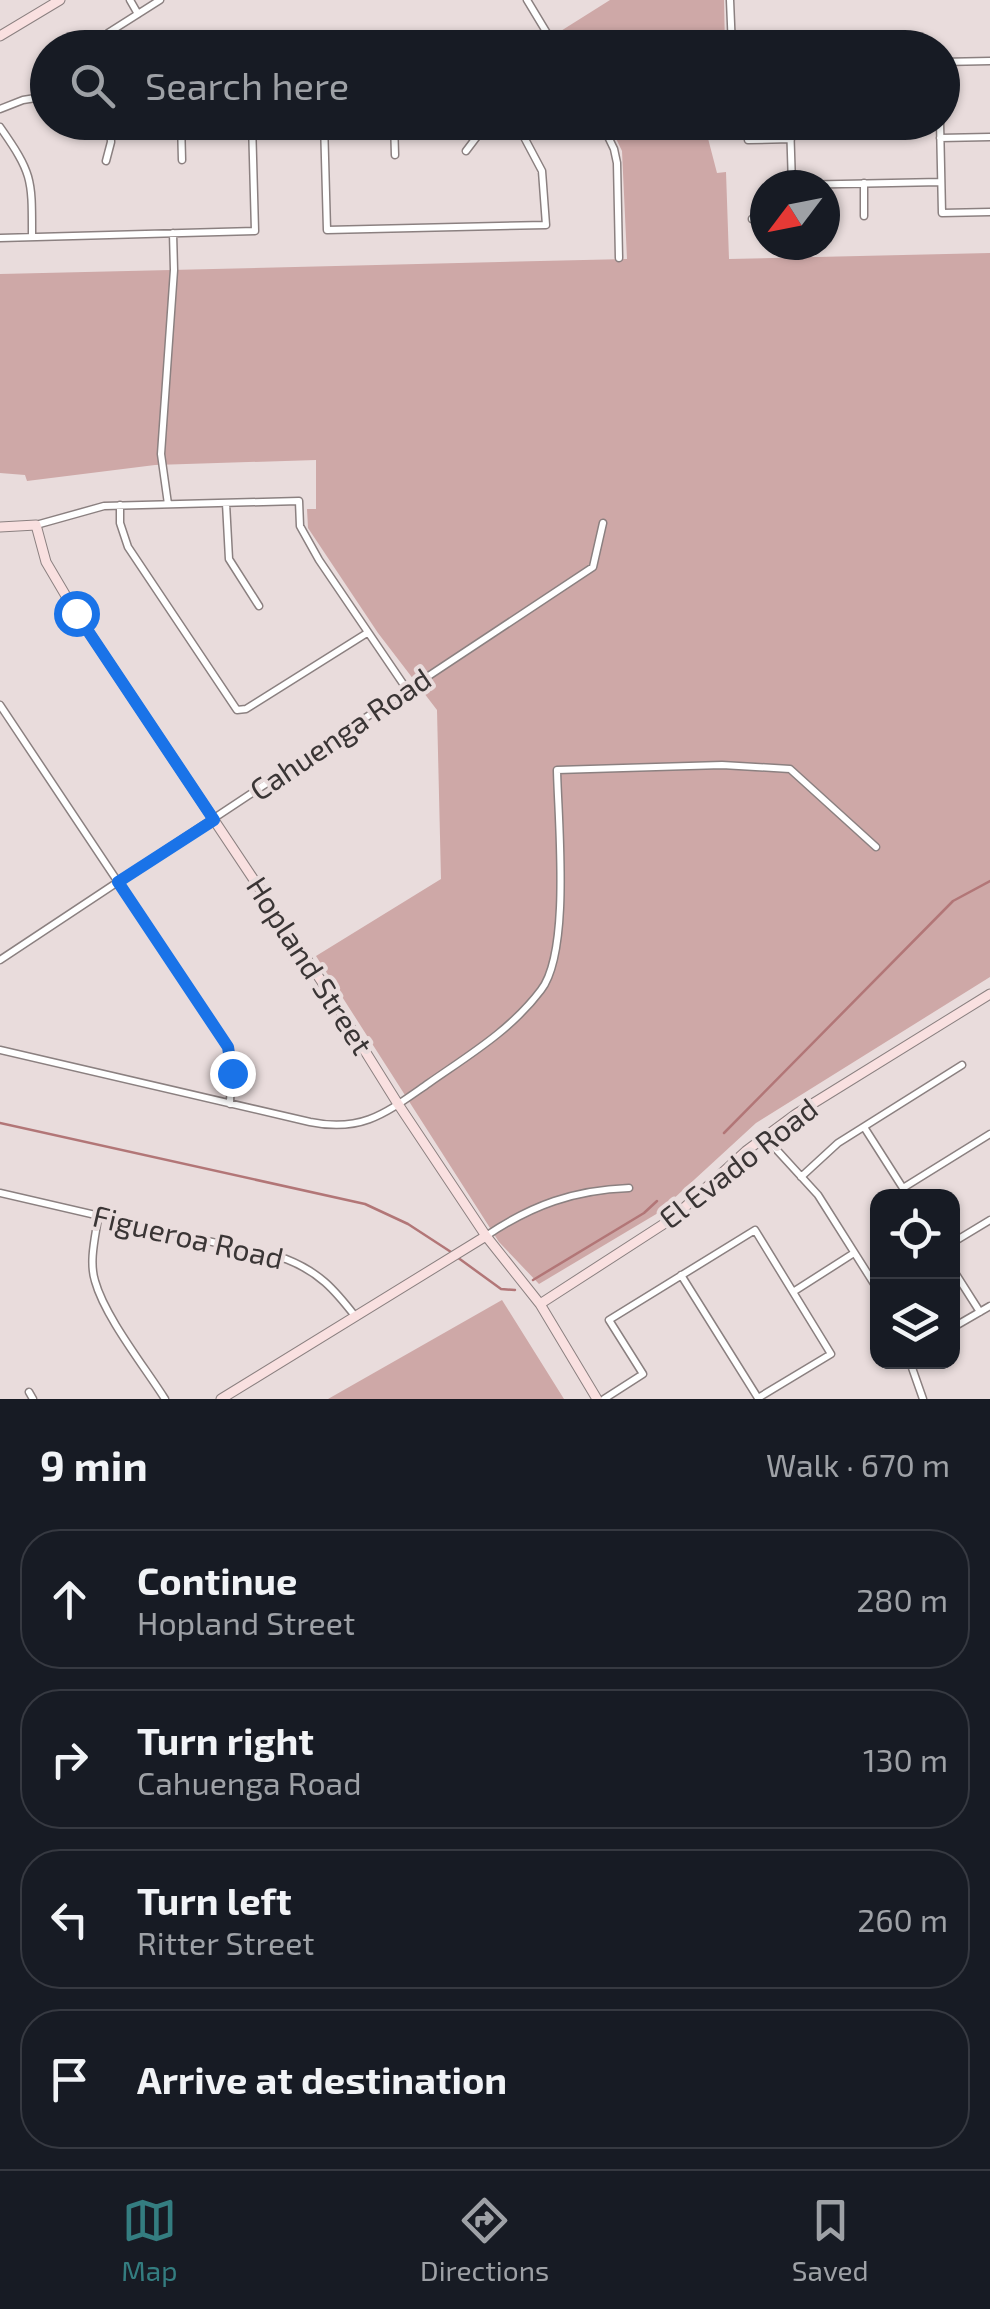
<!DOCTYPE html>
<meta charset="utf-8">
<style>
:root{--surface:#171b24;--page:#242831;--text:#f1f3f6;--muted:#9ea1a6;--line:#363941;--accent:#347d80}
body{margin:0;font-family:"Exo 2",sans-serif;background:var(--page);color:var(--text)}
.controls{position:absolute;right:30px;bottom:30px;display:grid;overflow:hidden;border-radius:20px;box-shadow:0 2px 8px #0004}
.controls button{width:90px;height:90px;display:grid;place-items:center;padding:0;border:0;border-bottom:2px solid var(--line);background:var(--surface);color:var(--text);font:50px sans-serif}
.compass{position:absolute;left:750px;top:170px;width:90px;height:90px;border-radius:50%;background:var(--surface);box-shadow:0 2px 8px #0004;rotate:238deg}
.stop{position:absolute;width:30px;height:30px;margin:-22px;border:8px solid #1a73e8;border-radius:50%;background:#fff}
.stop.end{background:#1a73e8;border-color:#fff;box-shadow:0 2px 10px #0008}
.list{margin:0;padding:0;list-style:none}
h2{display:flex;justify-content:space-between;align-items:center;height:130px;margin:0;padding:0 40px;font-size:42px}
h2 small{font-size:32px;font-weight:400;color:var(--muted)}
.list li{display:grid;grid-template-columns:65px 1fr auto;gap:30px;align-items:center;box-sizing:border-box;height:140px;margin:0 20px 20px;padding:0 20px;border:2px solid var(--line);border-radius:40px}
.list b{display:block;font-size:38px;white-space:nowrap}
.list p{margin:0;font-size:32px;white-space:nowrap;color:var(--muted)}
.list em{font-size:32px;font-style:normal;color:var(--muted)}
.icon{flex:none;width:55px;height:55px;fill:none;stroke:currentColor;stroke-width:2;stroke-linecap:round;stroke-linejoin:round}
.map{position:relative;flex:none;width:990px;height:1399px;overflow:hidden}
.search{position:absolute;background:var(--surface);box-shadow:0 2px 8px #0004;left:30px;right:30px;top:30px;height:110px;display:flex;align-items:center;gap:25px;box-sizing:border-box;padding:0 35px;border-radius:55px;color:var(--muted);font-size:38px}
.sheet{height:770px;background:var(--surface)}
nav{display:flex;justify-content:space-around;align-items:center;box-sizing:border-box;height:140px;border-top:2px solid var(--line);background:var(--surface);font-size:28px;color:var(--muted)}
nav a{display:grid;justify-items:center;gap:5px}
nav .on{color:var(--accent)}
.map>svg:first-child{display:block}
.green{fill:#cea8a7}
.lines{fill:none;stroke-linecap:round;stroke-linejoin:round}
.stream{stroke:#b27677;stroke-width:2.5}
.street-casing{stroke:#8b8080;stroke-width:9}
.secondary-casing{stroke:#8b8080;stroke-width:11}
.street{stroke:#fff;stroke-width:6}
.secondary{stroke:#f9e0e0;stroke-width:9}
.route{stroke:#1a73e8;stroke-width:12}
.labels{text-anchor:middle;stroke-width:8;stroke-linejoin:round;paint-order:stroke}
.street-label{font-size:30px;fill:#3a3535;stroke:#e9dcdc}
</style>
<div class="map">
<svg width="990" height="1399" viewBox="0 0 990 1399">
<rect width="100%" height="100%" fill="#e9dcdc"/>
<!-- green -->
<path class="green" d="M610 0H724L725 47H561L556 34Z
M608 122 704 123 717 173 726 172 729 259 990 253V977L756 1123 658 1213 539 1284 499 1242 316 956 441 879 437 710 378 633 308 528 307 509H316V460L155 465 27 481 25 475 0 473V274L627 259 622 151Z
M502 1300 564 1399H328Z"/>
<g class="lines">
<!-- stream -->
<path class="stream" d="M0 1123 365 1204 408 1224 451 1252
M724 1133 953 901 990 881
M457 1257 501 1289 515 1290
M533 1280 644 1213 657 1201"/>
<defs>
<path id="street" d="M130 0 138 14
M527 0 556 48
M730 0 732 48
M108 33 160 0
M942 62 990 61
M0 109 23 100 48 96
M181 122 182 160
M324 122 327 230 546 225 542 171 516 122
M394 122 395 155
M601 122 614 149 617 163 619 258
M790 122 792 185
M940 122 942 213 990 212
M0 127C33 174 32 179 32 237
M940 138 990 137
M748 140 791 139
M466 151 488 122
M106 161 111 142 110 122
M864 183V216
M792 185 941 182
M752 219H765
M0 238 255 231 252 122
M226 503 229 559 259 606
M168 504 161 454 174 270 173 233
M120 505V523L128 547 237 710 246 709 367 633
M36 525 104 506 299 501 300 526 319 560 408 691
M0 705 228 1047 231 1073 230 1104
M0 960 593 567 603 523
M0 1050 310 1122C363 1133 387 1112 429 1083 469 1055 511 1030 541 990 571 951 558 821 557 770L722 765 790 769 876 847
M864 1127 908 1196
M765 1137 818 1195 878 1290
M801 1177 838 1143 962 1065
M903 1188 990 1134
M0 1193 286 1259C319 1272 334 1289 355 1316
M98 1218C95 1238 89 1262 95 1281 105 1317 144 1366 165 1399
M486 1236C532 1205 574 1190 629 1188
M952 1243 990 1220
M952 1268 980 1312
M793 1292 854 1253
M952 1328 990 1306
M910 1362 923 1399
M29 1392 33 1399
M604 1399 643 1374 609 1320 755 1230 831 1354 758 1398 681 1275"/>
<path id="secondary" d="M0 36 60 0
M0 527 36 525 46 562 76 613 322 982 398 1104 486 1236 540 1304 597 1399
M540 1304 673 1218 746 1151 796 1114 990 994
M221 1399 486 1236"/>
</defs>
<!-- street casing -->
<use href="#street" class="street-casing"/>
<!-- secondary casing -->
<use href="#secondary" class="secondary-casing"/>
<!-- street -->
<use href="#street" class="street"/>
<!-- secondary -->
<use href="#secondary" class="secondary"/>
</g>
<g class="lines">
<!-- route -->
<path class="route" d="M76 613 214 820 118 882 228 1047 232 1073"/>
</g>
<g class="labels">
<!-- street labels -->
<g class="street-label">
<text transform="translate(341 735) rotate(-34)" y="10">Cahuenga Road</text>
<text transform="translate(309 966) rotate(57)" y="10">Hopland Street</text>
<text transform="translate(739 1164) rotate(-38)" y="10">El Evado Road</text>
<text transform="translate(188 1238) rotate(13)" y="10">Figueroa Road</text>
</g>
</g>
</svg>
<div class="controls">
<button><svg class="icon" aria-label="locate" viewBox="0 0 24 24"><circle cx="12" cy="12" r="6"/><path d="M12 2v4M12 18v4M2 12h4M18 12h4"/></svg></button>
<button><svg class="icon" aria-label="layers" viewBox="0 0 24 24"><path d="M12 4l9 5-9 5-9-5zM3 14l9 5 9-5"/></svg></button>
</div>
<svg class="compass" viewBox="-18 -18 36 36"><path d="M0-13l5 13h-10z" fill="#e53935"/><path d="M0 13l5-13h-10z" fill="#9ea1a6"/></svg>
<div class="stop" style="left:76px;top:613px"></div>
<div class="stop end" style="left:232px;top:1073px"></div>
<div class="search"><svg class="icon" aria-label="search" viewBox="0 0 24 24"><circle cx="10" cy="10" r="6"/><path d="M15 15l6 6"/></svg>Search here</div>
</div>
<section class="sheet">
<h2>9 min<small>Walk · 670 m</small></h2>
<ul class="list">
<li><svg class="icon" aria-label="ahead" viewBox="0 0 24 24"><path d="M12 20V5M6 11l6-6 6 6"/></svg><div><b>Continue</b><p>Hopland Street</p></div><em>280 m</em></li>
<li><svg class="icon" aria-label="right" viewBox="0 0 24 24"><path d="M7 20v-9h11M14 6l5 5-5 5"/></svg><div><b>Turn right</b><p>Cahuenga Road</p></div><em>130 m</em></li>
<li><svg class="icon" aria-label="left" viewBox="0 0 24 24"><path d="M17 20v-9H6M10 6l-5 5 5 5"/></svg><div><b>Turn left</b><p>Ritter Street</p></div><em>260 m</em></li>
<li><svg class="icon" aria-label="arrive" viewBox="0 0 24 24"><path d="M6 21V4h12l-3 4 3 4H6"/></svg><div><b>Arrive at destination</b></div></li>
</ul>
</section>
<nav>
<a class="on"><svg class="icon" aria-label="map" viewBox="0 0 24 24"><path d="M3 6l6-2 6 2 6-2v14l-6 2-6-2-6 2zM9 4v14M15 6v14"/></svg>Map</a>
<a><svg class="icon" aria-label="directions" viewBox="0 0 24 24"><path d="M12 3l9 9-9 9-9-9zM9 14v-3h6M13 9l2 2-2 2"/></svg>Directions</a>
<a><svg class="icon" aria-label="saved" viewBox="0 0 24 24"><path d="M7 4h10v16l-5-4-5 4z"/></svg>Saved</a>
</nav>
